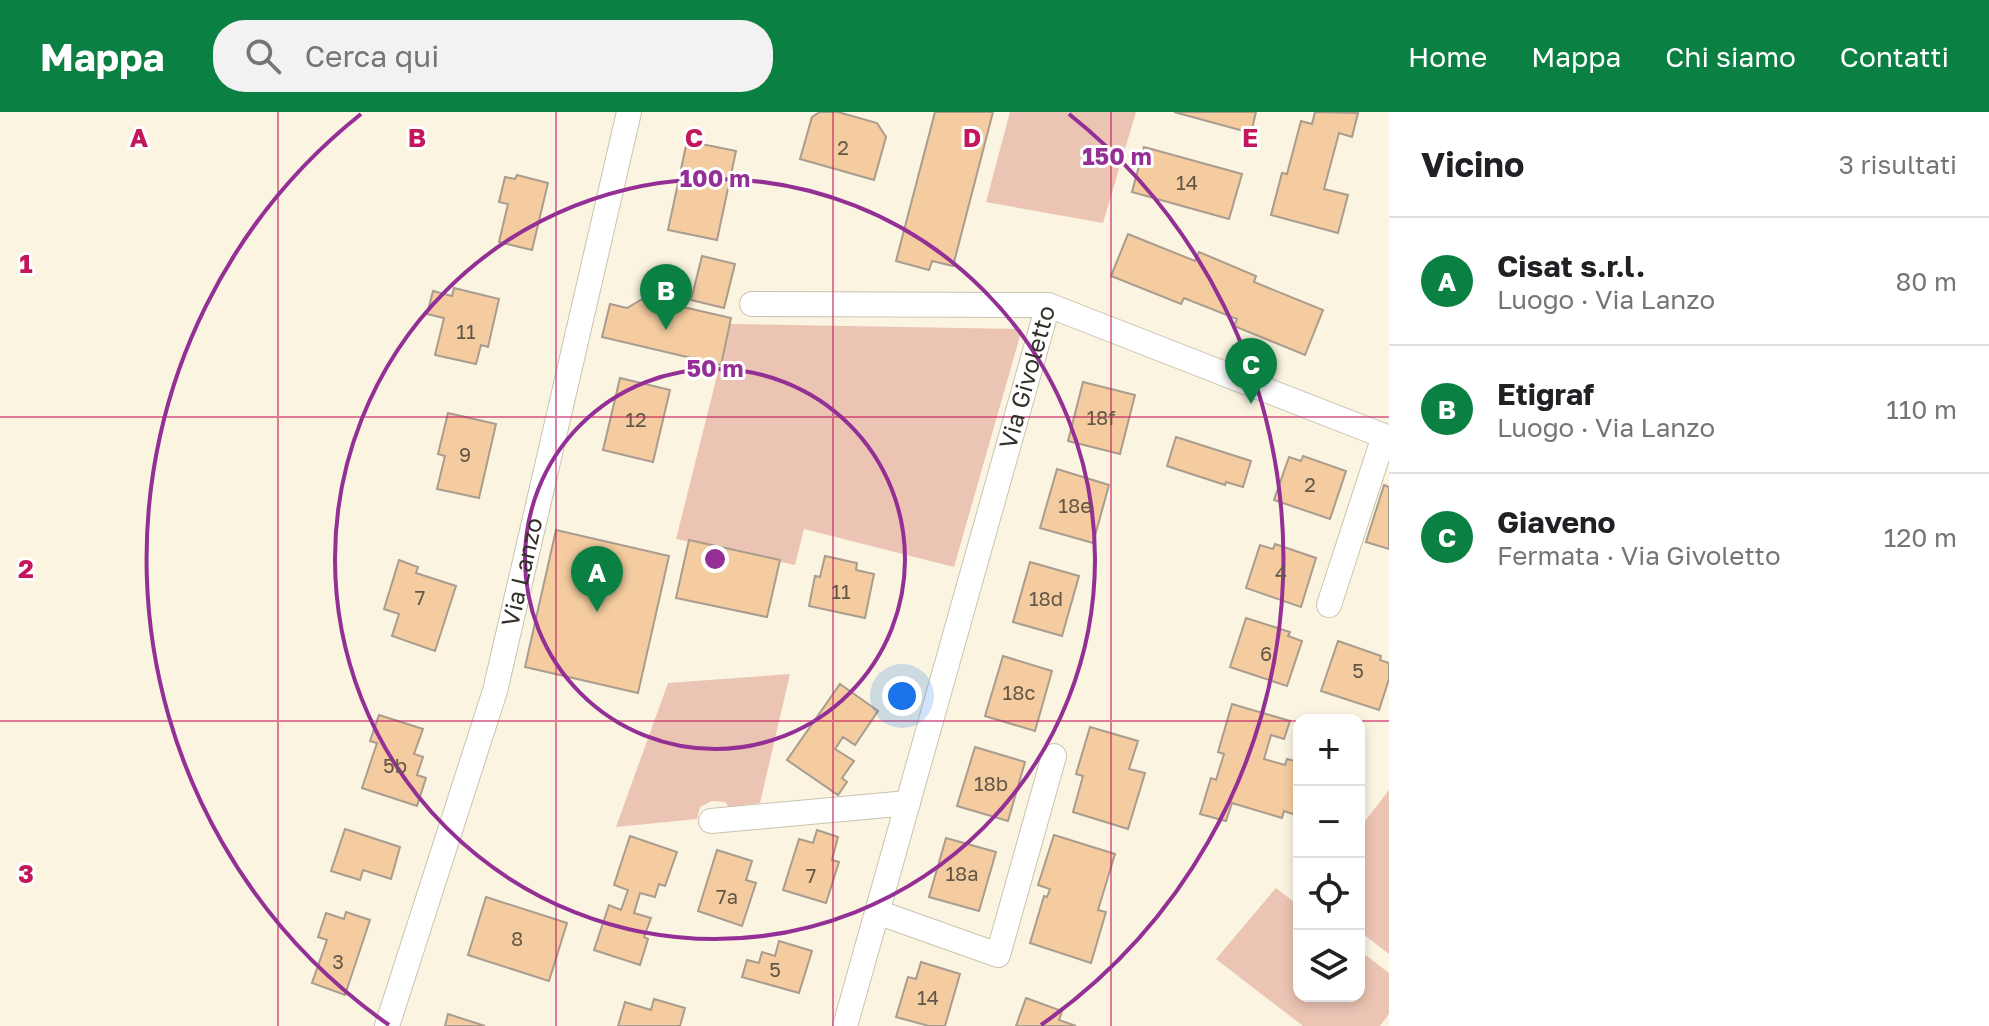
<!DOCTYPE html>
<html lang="it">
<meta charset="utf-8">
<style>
:root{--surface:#fff;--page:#f2f2f2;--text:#202124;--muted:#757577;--line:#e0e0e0;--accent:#0b8043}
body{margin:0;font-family:"Golos Text",sans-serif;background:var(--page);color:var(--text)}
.controls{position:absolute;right:24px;bottom:24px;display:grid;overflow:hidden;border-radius:16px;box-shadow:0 4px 12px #0003}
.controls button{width:72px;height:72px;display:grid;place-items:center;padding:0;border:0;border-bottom:2px solid var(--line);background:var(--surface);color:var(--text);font:40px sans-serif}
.you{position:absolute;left:902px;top:584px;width:28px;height:28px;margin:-20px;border:6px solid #fff;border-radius:50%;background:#1a73e8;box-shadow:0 0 0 12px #1a73e833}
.badge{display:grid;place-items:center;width:52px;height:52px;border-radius:50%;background:var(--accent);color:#fff;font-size:26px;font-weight:700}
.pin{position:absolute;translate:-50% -66px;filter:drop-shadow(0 2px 4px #0008)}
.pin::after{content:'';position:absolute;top:42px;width:28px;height:24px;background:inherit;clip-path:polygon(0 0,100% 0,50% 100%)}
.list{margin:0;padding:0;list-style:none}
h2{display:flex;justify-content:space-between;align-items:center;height:104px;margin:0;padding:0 32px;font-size:34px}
h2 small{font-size:26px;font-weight:400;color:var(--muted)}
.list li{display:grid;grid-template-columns:52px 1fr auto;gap:24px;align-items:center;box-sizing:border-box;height:128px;padding:0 32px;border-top:2px solid var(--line)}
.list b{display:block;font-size:30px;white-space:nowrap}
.list p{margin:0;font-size:26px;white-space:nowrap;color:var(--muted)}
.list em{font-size:26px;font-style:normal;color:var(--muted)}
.icon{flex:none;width:44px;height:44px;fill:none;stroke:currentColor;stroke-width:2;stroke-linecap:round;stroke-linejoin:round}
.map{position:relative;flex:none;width:1389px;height:914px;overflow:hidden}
header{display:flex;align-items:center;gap:48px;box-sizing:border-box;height:112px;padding:0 40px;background:var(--accent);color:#fff}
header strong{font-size:38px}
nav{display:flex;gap:44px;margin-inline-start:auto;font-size:28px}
.search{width:560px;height:72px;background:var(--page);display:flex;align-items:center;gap:20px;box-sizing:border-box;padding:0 28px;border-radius:32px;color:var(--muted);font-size:30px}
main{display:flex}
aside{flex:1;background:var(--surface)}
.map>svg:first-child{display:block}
.green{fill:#ecc4b4}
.building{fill:#f4cca0;stroke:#aa9c8e;stroke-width:2}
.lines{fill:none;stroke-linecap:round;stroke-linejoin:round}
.street-casing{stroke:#c9c4b1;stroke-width:26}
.street{stroke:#fff;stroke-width:24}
.grid{fill:none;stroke:#c2185b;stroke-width:2;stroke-opacity:0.55}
.ring{fill:none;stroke:#932f95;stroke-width:4}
.labels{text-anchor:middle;stroke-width:6;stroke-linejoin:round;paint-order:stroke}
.number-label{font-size:20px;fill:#635847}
.street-label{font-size:24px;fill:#333129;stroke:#fff}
.grid-label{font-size:26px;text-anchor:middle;font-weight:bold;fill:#c2185b;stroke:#fff;stroke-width:6;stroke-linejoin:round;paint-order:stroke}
.centre{fill:#932f95;stroke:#fff;stroke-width:4}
.ring-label{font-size:24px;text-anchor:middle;font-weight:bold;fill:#932f95;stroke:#fff;stroke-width:6;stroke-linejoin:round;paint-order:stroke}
</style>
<header>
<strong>Mappa</strong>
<div class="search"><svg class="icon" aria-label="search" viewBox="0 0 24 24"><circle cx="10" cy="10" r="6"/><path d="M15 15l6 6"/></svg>Cerca qui</div>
<nav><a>Home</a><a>Mappa</a><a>Chi siamo</a><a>Contatti</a></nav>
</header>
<main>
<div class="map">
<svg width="1389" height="914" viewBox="0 0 1389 914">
<rect width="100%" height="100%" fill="#faf4e1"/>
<!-- green -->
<path class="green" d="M1010 0H1136L1103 111 986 90Z
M730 212 1022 217 954 455 804 417 795 453 676 427Z
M790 562 760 691 729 695 725 690 712 689 700 695 697 707 616 715 668 571Z
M1389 678V842L1359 819V717Z
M1276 776 1299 794V884H1359V838L1389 861V902L1380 914H1303L1216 847Z"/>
<!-- building -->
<path class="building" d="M820 0H838L877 11 886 25 874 68 800 47 812 5Z
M935 0H993L953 154 932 149 929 158 896 149Z
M1174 0H1256L1251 21Z
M1315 0 1358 1 1352 25 1339 21 1324 77 1348 83 1338 121 1271 103 1282 61 1287 62 1301 9 1312 12Z
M687 29 736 39 717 128 668 118Z
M1144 35 1242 62 1229 107 1132 80Z
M517 63 548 71 532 138 499 130 508 92 499 90 505 65 515 67Z
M1128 122 1195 149 1199 140 1256 164 1254 170 1323 198 1305 243 1234 214 1237 207 1184 186 1181 192 1111 164Z
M702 144 735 152 724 196 691 188Z
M454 176 499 187 488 235 481 233 476 252 435 243 444 206 427 202 433 179 452 184Z
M644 186 731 206 721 253 602 225 610 192 627 196Z
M620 266 670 278 653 350 603 338Z
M1083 270 1135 283 1120 342 1068 329Z
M448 301 496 312 479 386 437 377 445 344 438 342Z
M1176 325 1251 349 1243 375 1226 370 1225 373 1167 354Z
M1303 344 1346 359 1330 407 1274 388 1289 345 1301 349Z
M1057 357 1109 373 1093 431 1040 416Z
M1384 373 1389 375V437L1366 430Z
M556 418 669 444 638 581 525 555Z
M689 428 780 448 767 505 676 486Z
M1275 432 1316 446 1301 495 1246 476 1260 433 1273 437Z
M825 444 857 451 856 458 874 462 865 506 809 494 815 464 820 465Z
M399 448 418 455 416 461 456 474 435 539 392 524 399 502 384 497Z
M1030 450 1079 464 1062 524 1013 510Z
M1246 506 1290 520 1288 524 1302 529 1287 574 1230 555Z
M1338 529 1381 544 1380 548 1389 551V567L1379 598 1321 579Z
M1003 544 1052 559 1035 619 985 604Z
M840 572 878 599 855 633 843 625 835 637 854 649 842 666 847 670 838 683 787 648Z
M1232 592 1290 609 1284 627 1271 623 1264 647 1285 653 1287 647 1299 650V704L1284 699 1282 706 1232 691 1226 709 1200 702 1211 666 1216 668 1224 642 1218 640Z
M379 603 423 617 414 642 423 645 417 663 426 666 417 694 362 676 377 631 370 629Z
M1090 615 1138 629 1129 657 1145 661 1128 717 1073 700 1083 664 1076 662Z
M975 635 1025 650 1008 709 957 694Z
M345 717 400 735 391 767 363 758 360 768 331 759Z
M817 718 838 725 832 748 839 750 826 791 783 778 799 727 813 731Z
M1054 723 1115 742 1098 798 1106 800 1091 851 1030 831 1044 784 1047 785 1050 777 1038 773Z
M630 724 677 740 665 774 659 772 655 785 640 781 634 801 651 806 644 825 648 827 640 853 594 838 609 793 621 798 628 778 614 773Z
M946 726 996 740 979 799 929 785Z
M717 738 752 749 746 768 756 771 742 814 698 799Z
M486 785 567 811 549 869 468 843Z
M346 800 370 808 345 883 312 871 327 828 318 825 326 801 344 807Z
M779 829 812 839 799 881 742 865 747 848 759 851 762 840 775 844Z
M921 850 960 862 945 914H929L896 905 908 865 916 867Z
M1026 886 1062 899 1059 908 1076 914H1016Z
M654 887 685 896 680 914H618L625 890 651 898Z
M448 902 485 914H445Z"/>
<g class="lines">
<defs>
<g id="street">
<path d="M752 192 1048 193 1389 326"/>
<path d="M1329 493 1384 324"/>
<path d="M711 709 908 691"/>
<path d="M877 800 998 843 1054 644"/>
<path id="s1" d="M387 914 495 579 629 0"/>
<path id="s2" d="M845 914 1048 193"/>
</g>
</defs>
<!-- street casing -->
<use href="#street" class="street-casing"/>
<!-- street -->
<use href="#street" class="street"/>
</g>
<!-- grid -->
<path class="grid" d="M278 0V914M556 0V914M833 0V914M1111 0V914M0 305H1389M0 609H1299M1359 609H1389"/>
<!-- distance rings -->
<g class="ring">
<circle cx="715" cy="447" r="190"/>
<circle cx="715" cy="447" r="380"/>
<path d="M389 913A569 569 0 0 1 361 2M1069 2A569 569 0 0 1 1041 913"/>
</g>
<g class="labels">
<!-- number labels -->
<g class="number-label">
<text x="843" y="43">2</text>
<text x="1187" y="78">14</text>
<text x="466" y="227">11</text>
<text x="1101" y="313">18f</text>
<text x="636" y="315">12</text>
<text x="465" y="350">9</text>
<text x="1310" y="380">2</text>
<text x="1075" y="401">18e</text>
<text x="1281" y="468">4</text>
<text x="841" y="487">11</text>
<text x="420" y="493">7</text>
<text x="1046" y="494">18d</text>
<text x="1266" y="549">6</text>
<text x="1358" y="566">5</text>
<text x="1019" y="588">18c</text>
<text x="395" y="661">5b</text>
<text x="991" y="679">18b</text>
<text x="962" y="769">18a</text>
<text x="811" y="771">7</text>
<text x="727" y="792">7a</text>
<text x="517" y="834">8</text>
<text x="338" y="857">3</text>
<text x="775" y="865">5</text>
<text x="928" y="893">14</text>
</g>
<!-- street labels -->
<g class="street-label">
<text dy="8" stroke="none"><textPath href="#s2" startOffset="674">Via Givoletto</textPath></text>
<text dy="8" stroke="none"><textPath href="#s1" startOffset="474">Via Lanzo</textPath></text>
</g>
</g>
<g class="grid-label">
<text x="139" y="35">A</text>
<text x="417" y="35">B</text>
<text x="694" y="35">C</text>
<text x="972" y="35">D</text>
<text x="1250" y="35">E</text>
<text x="26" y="161">1</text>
<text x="26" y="466">2</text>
<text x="26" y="771">3</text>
</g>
<circle cx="715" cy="447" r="12" class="centre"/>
<g class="ring-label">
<text x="1117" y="53">150 m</text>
<text x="715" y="75">100 m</text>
<text x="715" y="265">50 m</text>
</g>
</svg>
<div class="controls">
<button>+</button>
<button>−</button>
<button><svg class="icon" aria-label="locate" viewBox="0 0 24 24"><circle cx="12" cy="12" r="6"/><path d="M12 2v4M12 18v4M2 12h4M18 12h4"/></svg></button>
<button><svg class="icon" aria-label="layers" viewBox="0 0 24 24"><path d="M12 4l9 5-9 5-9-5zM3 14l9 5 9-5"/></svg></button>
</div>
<div class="you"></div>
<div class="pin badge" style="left:597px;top:500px">A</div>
<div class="pin badge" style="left:666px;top:218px">B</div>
<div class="pin badge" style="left:1251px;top:292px">C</div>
</div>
<aside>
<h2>Vicino<small>3 risultati</small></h2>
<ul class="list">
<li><span class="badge">A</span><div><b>Cisat s.r.l.</b><p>Luogo · Via Lanzo</p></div><em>80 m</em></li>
<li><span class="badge">B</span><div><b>Etigraf</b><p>Luogo · Via Lanzo</p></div><em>110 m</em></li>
<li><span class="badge">C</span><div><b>Giaveno</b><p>Fermata · Via Givoletto</p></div><em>120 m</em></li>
</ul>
</aside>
</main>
